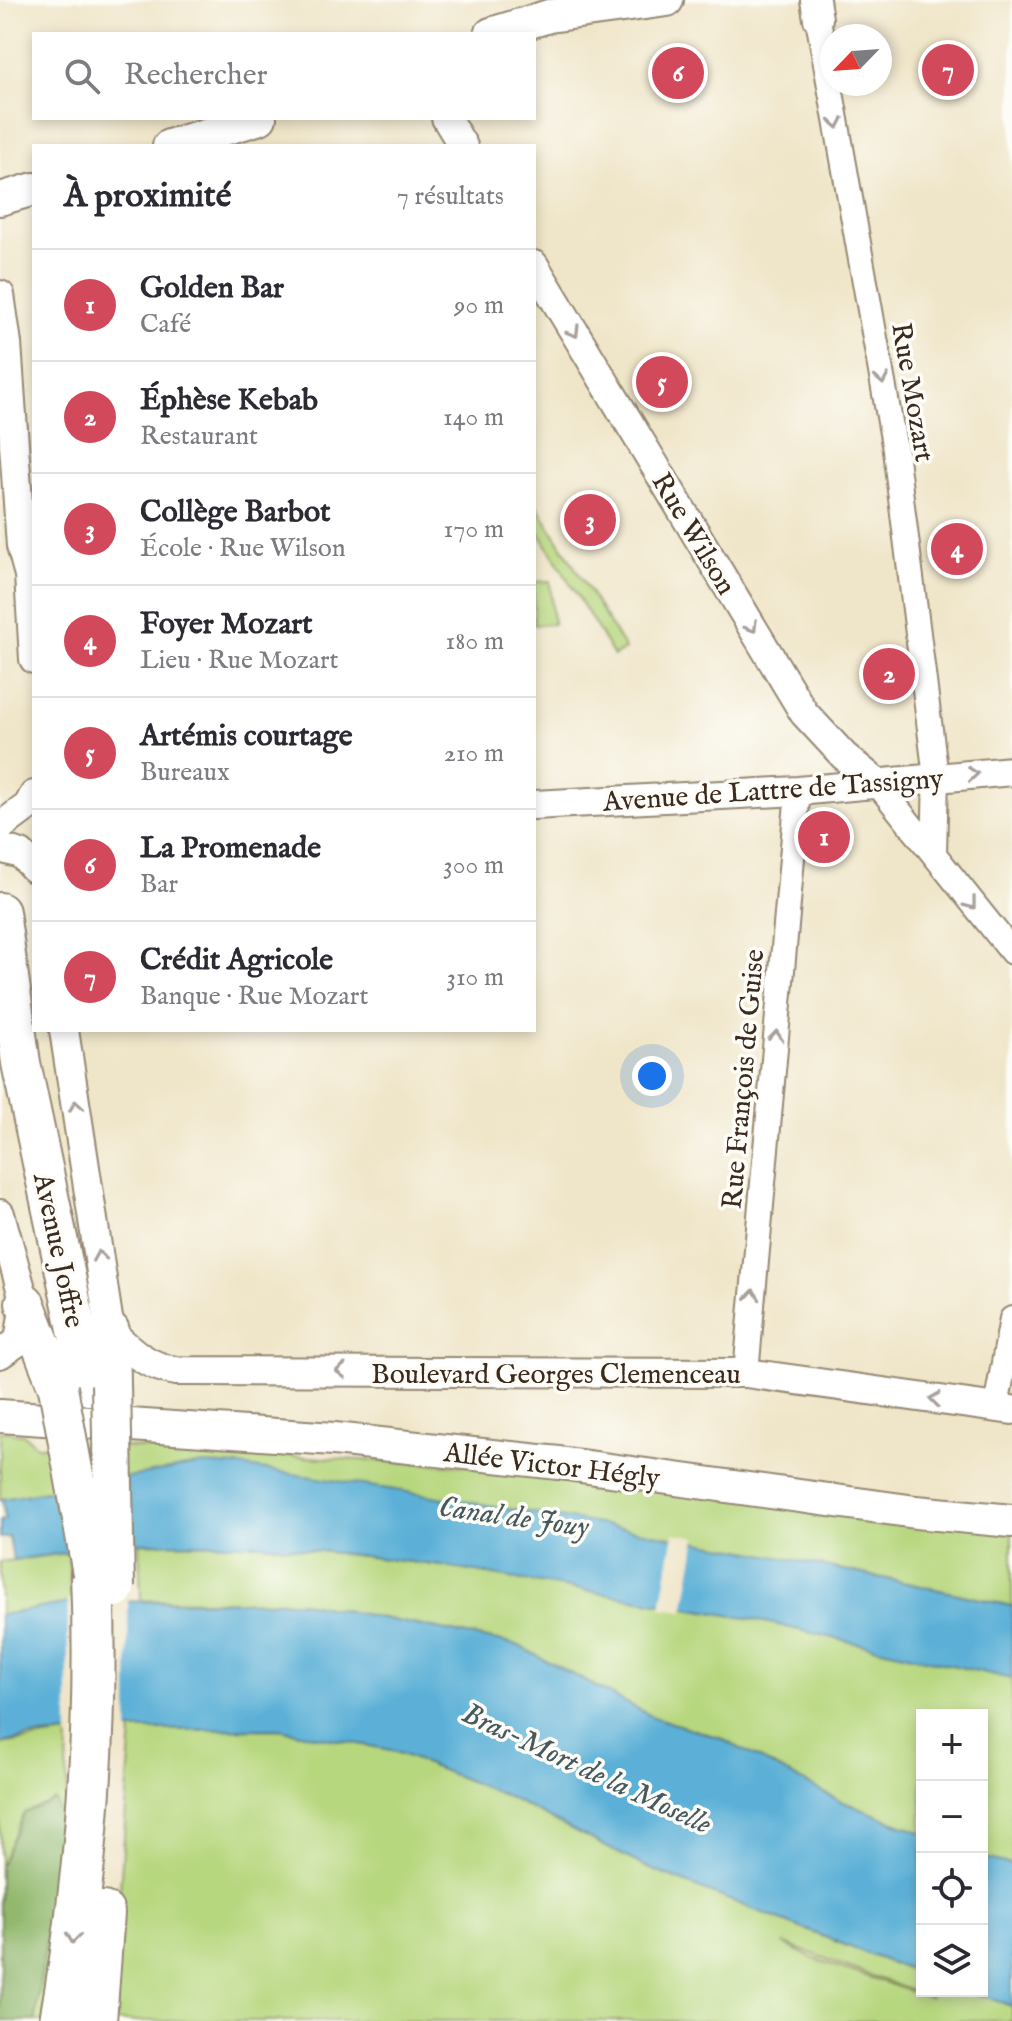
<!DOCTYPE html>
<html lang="fr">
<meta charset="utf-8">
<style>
:root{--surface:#fff;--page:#f2f2f3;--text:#2b2b33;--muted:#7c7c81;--line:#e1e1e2;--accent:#d1495b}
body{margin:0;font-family:"IM FELL English",serif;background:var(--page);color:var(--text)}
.controls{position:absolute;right:24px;bottom:24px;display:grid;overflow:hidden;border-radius:0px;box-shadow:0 4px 12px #0003}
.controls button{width:72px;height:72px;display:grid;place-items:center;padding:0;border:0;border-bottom:2px solid var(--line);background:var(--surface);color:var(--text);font:40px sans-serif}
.compass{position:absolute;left:820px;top:24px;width:72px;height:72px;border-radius:50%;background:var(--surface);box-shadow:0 4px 12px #0003;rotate:245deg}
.you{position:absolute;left:652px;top:1076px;width:28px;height:28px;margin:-20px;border:6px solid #fff;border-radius:50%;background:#1a73e8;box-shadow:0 0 0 12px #1a73e833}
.badge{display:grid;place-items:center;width:52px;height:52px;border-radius:50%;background:var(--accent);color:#fff;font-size:26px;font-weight:700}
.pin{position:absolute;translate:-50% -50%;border:4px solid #fff;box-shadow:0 2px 8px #0006}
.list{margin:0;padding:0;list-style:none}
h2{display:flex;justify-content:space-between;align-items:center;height:104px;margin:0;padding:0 32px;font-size:34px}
h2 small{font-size:26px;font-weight:400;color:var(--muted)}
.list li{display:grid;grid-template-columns:52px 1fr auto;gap:24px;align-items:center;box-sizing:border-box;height:112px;padding:0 32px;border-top:2px solid var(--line)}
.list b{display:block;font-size:30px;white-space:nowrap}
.list p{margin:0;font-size:26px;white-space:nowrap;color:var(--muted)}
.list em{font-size:26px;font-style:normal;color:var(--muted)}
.icon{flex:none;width:44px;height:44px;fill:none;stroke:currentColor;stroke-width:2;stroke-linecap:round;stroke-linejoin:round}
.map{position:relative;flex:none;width:1012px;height:2021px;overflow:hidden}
.search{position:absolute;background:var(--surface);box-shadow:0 4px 12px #0003;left:32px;top:32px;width:504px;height:88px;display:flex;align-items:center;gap:20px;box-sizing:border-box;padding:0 28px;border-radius:0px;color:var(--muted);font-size:30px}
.panel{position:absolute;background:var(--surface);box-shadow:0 4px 12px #0003;left:32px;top:144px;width:504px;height:888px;border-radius:0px}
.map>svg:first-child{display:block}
.green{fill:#b7d77e;stroke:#79804e;stroke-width:2;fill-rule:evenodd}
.forest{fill:#91b86d;stroke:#667146;stroke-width:2}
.water{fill:#5bb0d7;stroke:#4b6d7a;stroke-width:2}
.pier{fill:#efe5c8}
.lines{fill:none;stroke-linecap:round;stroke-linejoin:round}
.minor-casing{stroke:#958873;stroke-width:28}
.tertiary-casing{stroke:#958873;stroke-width:32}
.secondary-casing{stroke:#958873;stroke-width:36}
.trunk-casing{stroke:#958873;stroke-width:42}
.motorway-casing{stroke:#958873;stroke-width:46}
.minor{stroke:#fff;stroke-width:24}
.tertiary{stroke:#fff;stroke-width:28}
.secondary{stroke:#fff;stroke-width:32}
.trunk{stroke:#fff;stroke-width:38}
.motorway{stroke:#fff;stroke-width:42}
.trunk-bridge-casing{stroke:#958873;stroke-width:42;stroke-linecap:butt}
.trunk-bridge{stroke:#fff;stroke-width:38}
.oneway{stroke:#a79f9a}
.labels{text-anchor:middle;stroke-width:7;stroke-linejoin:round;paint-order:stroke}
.street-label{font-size:28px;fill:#3b2a1e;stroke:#fdfcf7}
.water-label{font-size:30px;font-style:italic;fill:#46595f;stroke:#fdfcf7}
</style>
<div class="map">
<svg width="1012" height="2021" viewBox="0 0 1012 2021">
<rect width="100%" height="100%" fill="#fdfcf7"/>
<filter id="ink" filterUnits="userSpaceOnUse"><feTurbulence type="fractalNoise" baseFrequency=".0125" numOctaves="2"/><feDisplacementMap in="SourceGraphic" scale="16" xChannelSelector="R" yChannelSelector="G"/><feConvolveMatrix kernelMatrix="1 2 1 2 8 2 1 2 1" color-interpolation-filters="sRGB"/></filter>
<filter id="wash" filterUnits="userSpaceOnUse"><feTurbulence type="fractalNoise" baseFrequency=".006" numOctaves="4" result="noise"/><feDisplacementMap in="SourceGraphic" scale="32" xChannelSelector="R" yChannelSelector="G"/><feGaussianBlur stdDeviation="1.8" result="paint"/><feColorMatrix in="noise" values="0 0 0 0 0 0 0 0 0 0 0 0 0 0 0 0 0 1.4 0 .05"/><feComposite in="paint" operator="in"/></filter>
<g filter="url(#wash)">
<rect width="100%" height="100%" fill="#efe5c8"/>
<!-- green -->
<path class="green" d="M534 501 625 649 614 656 534 524Z
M550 581 553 624 534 625V582Z
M0 1431 23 1434 37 1446 85 1445 692 1478 1012 1521V1607L934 1589 79 1484 0 1500Z
M139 1543 263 1544 435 1565 752 1619 1012 1679V1865L982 1857V1715H922V1833L838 1800 720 1738 653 1717 517 1645 302 1602 141 1600Z
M68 1553 71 1603 0 1615V1562Z
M279 1729 391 1750 504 1795 650 1869 922 1975V1991H968L1012 2006V2021H110L132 1730ZM783 1943 929 1997 930 1998 812 1958Z
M68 1734 65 1868 43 2021H0V1744Z"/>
<!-- forest -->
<path class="forest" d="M55 1800 62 1820 35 2021H0V1866L24 1813Z"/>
<!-- water -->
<path class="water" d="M203 1464 240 1466C499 1505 756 1548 1012 1606V1679L752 1619 435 1565 263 1544 139 1543 13 1560 9 1537 0 1538V1521L5 1519 2 1499Z
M80 1601 302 1602 517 1645 653 1717 720 1738 838 1800 922 1833V1975L650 1869 504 1795 391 1750 279 1729 132 1730 28 1737 0 1744V1615Z
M982 1857 1012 1865V2006L968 1991H982Z"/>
<!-- pier -->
<path class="pier" d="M674 1533 697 1537 684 1611 661 1608Z
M80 1597H128V1734L68 1738V1599Z"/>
</g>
<g filter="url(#ink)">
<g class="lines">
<defs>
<path id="minor" d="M818 19 895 450 936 777 934 853
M877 783 1012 952
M746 1373 798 791
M996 1407 1012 1319"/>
<path id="tertiary" d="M815 0 818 19
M446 118 463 146
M534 265 804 713 844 756 877 783
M0 295 7 343 21 546 29 575 34 659
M534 805 798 791 1012 771
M1 826 28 806 34 795
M0 848 21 854 34 868
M64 1030 110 1331C131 1351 146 1366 176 1371L746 1373 1012 1410
M0 1214 25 1303 19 1341 0 1354"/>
<path id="secondary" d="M491 34 549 16 667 0
M169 146 260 118
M0 199 34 189
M0 1416 334 1439 559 1463 916 1512 1012 1521"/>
<path id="trunk" d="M0 912 21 1063 89 1386
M25 1303 58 1388
M110 1331 111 1384"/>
<path id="motorway" d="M61 2021C87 1873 98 1723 92 1573
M95 2021 103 1913"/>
</defs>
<!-- minor casing -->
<use href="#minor" class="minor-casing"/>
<!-- tertiary casing -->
<use href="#tertiary" class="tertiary-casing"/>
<!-- secondary casing -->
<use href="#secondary" class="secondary-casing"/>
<!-- trunk casing -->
<use href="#trunk" class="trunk-casing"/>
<!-- motorway casing -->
<use href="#motorway" class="motorway-casing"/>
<!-- minor -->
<use href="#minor" class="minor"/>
<!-- tertiary -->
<use href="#tertiary" class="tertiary"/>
<!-- secondary -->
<use href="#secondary" class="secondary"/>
<!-- trunk -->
<use href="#trunk" class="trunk"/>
<!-- motorway -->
<use href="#motorway" class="motorway"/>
<defs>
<path id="trunk-bridge" d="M111 1384 115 1588
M58 1388 92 1573"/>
</defs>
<!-- trunk-bridge casing -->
<use href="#trunk-bridge" class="trunk-bridge-casing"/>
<!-- trunk-bridge -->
<use href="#trunk-bridge" class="trunk-bridge"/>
</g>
<!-- one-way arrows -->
<defs><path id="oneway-chevron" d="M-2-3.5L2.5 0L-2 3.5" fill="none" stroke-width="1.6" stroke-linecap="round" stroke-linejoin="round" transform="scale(2)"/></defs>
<g class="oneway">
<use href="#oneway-chevron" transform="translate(837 123) rotate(80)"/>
<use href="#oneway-chevron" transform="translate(574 332) rotate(59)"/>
<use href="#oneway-chevron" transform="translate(882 379) rotate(80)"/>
<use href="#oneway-chevron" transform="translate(752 627) rotate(59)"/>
<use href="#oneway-chevron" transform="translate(973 774) rotate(-5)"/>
<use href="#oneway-chevron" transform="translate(971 904) rotate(52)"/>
<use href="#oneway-chevron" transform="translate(776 1036) rotate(-85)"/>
<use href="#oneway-chevron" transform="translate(76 1106) rotate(-99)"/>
<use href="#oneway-chevron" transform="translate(99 1256) rotate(-99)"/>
<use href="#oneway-chevron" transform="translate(753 1295) rotate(-85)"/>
<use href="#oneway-chevron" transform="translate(341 1371) rotate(-180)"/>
<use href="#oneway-chevron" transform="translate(935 1399) rotate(-172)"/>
<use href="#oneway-chevron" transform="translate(73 1938) rotate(97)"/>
</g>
</g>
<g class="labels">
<!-- street labels -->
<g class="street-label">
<text transform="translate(914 392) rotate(80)" y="10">Rue Mozart</text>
<text transform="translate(695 533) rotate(59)" y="10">Rue Wilson</text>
<text transform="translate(773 789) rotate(-4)" y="10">Avenue de Lattre de Tassigny</text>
<text transform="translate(742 1079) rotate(-85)" y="10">Rue François de Guise</text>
<text transform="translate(60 1250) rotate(78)" y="10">Avenue Joffre</text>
<text x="556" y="1383">Boulevard Georges Clemenceau</text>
<text transform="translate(552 1464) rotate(7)" y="10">Allée Victor Hégly</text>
</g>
<!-- water labels -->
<g class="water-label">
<text transform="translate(514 1516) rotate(8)" y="10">Canal de Jouy</text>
<text transform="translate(587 1768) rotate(25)" y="10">Bras-Mort de la Moselle</text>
</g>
</g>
</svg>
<div class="controls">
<button>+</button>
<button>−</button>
<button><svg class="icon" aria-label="locate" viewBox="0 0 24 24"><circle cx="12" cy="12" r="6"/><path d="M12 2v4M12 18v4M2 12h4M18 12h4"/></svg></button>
<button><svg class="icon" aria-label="layers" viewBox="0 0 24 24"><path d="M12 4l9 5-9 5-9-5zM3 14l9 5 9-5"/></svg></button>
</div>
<svg class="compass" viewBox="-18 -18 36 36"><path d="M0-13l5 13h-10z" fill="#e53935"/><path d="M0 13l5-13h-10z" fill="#7c7c81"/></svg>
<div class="you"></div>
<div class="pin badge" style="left:824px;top:837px">1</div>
<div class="pin badge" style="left:889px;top:674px">2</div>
<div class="pin badge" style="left:590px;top:520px">3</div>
<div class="pin badge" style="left:957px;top:549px">4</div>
<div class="pin badge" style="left:662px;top:382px">5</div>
<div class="pin badge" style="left:678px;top:73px">6</div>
<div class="pin badge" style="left:948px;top:70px">7</div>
<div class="search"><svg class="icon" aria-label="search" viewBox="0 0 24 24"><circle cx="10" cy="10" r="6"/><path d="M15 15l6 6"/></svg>Rechercher</div>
<section class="panel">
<h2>À proximité<small>7 résultats</small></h2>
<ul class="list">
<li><span class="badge">1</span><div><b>Golden Bar</b><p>Café</p></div><em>90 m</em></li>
<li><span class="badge">2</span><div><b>Éphèse Kebab</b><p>Restaurant</p></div><em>140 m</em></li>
<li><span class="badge">3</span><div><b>Collège Barbot</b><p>École · Rue Wilson</p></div><em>170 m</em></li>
<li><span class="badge">4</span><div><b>Foyer Mozart</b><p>Lieu · Rue Mozart</p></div><em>180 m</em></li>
<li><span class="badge">5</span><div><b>Artémis courtage</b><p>Bureaux</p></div><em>210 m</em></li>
<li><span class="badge">6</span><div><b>La Promenade</b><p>Bar</p></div><em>300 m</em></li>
<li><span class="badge">7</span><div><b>Crédit Agricole</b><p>Banque · Rue Mozart</p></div><em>310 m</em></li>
</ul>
</section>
</div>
